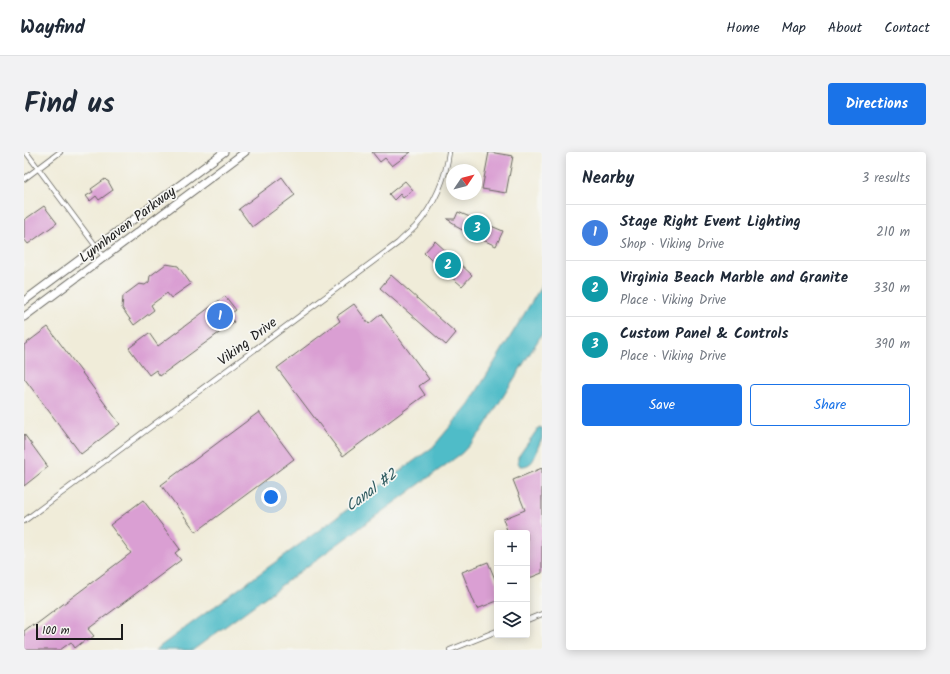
<!DOCTYPE html>
<meta charset="utf-8">
<style>
:root{--surface:#fff;--page:#f2f2f3;--text:#1f2937;--muted:#747a83;--line:#e0e1e3;--accent:#1a73e8}
body{margin:0;font-family:Kalam,sans-serif;background:var(--page);color:var(--text)}
.controls{position:absolute;right:12px;bottom:12px;display:grid;overflow:hidden;border-radius:4px;box-shadow:0 2px 10px #0003}
.controls button{width:36px;height:36px;display:grid;place-items:center;padding:0;border:0;border-bottom:1px solid var(--line);background:var(--surface);color:var(--text);font:20px sans-serif}
.compass{position:absolute;left:422px;top:12px;width:36px;height:36px;border-radius:50%;background:var(--surface);box-shadow:0 2px 10px #0003;rotate:55deg}
.scale{position:absolute;left:12px;bottom:10px;width:87px;box-sizing:border-box;padding-left:4px;border:2px solid #1c1c1c;border-top:0;font-size:11px;line-height:14px;white-space:nowrap;color:#1c1c1c;-webkit-text-stroke:3px #f6f6f2;paint-order:stroke}
.you{position:absolute;left:247px;top:345px;width:14px;height:14px;margin:-10px;border:3px solid #fff;border-radius:50%;background:#1a73e8;box-shadow:0 0 0 6px #1a73e833}
.badge{display:grid;place-items:center;width:26px;height:26px;border-radius:50%;background:var(--accent);color:#fff;font-size:13px;font-weight:700}
.pin{position:absolute;translate:-50% -50%;border:2px solid #fff;box-shadow:0 1px 4px #0006}
.list{margin:0;padding:0;list-style:none}
h2{display:flex;justify-content:space-between;align-items:center;height:52px;margin:0;padding:0 16px;font-size:17px}
h2 small{font-size:13px;font-weight:400;color:var(--muted)}
.list li{display:grid;grid-template-columns:26px 1fr auto;gap:12px;align-items:center;box-sizing:border-box;height:56px;padding:0 16px;border-top:1px solid var(--line)}
.list b{display:block;font-size:15px;white-space:nowrap}
.list p{margin:0;font-size:13px;white-space:nowrap;color:var(--muted)}
.list em{font-size:13px;font-style:normal;color:var(--muted)}
.actions{display:flex;gap:8px;padding:12px 16px}
.actions a{flex:1;padding:9px 0;border:1px solid var(--accent);border-radius:4px;text-align:center;font-size:14px;color:var(--accent)}
.actions .main{background:var(--accent);color:#fff}
.icon{flex:none;width:22px;height:22px;fill:none;stroke:currentColor;stroke-width:2;stroke-linecap:round;stroke-linejoin:round}
.map{position:relative;flex:none;width:518px;height:498px;overflow:hidden;border-radius:4px}
header{display:flex;align-items:center;gap:24px;box-sizing:border-box;height:56px;padding:0 20px;background:var(--surface);border-bottom:1px solid var(--line)}
header strong{font-size:19px}
nav{display:flex;gap:22px;margin-inline-start:auto;font-size:14px}
.intro{display:flex;align-items:center;justify-content:space-between;box-sizing:border-box;height:96px;padding:0 24px}
h1{margin:0;font-size:28px}
.button{padding:10px 18px;border-radius:4px;background:var(--accent);color:#fff;font-size:14px;font-weight:700}
main{display:flex;gap:24px;padding:0 24px}
aside{flex:1;background:var(--surface);border-radius:4px;box-shadow:0 2px 10px #0003}
.map>svg:first-child{display:block}
.water{fill:#4fbcc8;stroke:#366c72}
.building{fill:#da9fd3}
.lines{fill:none;stroke-linecap:round;stroke-linejoin:round}
.minor-casing{stroke:#66655e;stroke-width:6}
.secondary-casing{stroke:#66655e;stroke-width:9}
.minor{stroke:#fff;stroke-width:4.5}
.secondary{stroke:#fff;stroke-width:7}
.labels{text-anchor:middle;stroke-width:3.5;stroke-linejoin:round;paint-order:stroke}
.street-label{font-size:14px;fill:#1c1c1c;stroke:#f6f6f2}
.water-label{font-size:15px;font-style:italic;fill:#305c61;stroke:#f6f6f2}
</style>
<header>
<strong>Wayfind</strong>
<nav><a>Home</a><a>Map</a><a>About</a><a>Contact</a></nav>
</header>
<div class="intro"><h1>Find us</h1><a class="button">Directions</a></div>
<main>
<div class="map">
<svg width="518" height="498" viewBox="0 0 518 498">
<rect width="100%" height="100%" fill="#f6f6f2"/>
<filter id="ink" filterUnits="userSpaceOnUse"><feTurbulence type="fractalNoise" baseFrequency=".025" numOctaves="2"/><feDisplacementMap in="SourceGraphic" scale="8" xChannelSelector="R" yChannelSelector="G"/><feConvolveMatrix kernelMatrix="1 2 1 2 8 2 1 2 1" color-interpolation-filters="sRGB"/></filter>
<filter id="wash" filterUnits="userSpaceOnUse"><feTurbulence type="fractalNoise" baseFrequency=".012" numOctaves="4" result="noise"/><feDisplacementMap in="SourceGraphic" scale="16" xChannelSelector="R" yChannelSelector="G"/><feGaussianBlur stdDeviation="0.9" result="paint"/><feColorMatrix in="noise" values="0 0 0 0 0 0 0 0 0 0 0 0 0 0 0 0 0 1.4 0 .05"/><feComposite in="paint" operator="in"/></filter>
<g filter="url(#wash)">
<rect width="100%" height="100%" fill="#f0ecd9"/>
<!-- water -->
<path class="water" d="M518 133V182L457 280 438 301 169 498H131L409 295 445 252Z
M515 275 518 276C518 279 518 283 518 286 517 289 515 292 514 295 511 305 509 315 496 314L494 310V305Z"/>
<g id="blocks">
<!-- building -->
<path class="building" d="M348 0H387L368 14 361 6 356 10Z
M465 0 489 4 482 41 458 37Z
M258 25 271 43 228 75 215 57Z
M81 27 83 29H84L89 38 75 48 72 44 66 49 62 44 69 40 67 37Z
M381 29 389 38 379 46 376 42 370 48 365 42Z
M20 54 33 71 4 92 0 87V68Z
M434 60 479 79 472 94 444 81 431 74V72L423 67H431Z
M411 89 448 123 438 134 419 118 418 119 400 101Z
M142 112 154 114 167 132 147 146 143 141 127 153 130 158 110 173 98 156 99 144 115 132 121 133 125 130 126 124Z
M367 123 432 181 422 193 356 136Z
M201 144 212 158 205 163 210 170 136 224 132 218 125 223 105 196 125 181 134 194Z
M330 152 345 172 357 162 405 227 395 234 401 243 319 304 253 216 316 169 313 164Z
M24 175 96 272 57 302 0 226V193Z
M235 260 270 307 172 380 137 333Z
M0 282 24 315 0 334Z
M518 316V421L503 427V381H484L479 367 501 358 489 328Z
M119 348 156 397 151 401 157 408 64 477 70 484 63 489 61 488 51 496 47 490 36 498H0V479L9 472 10 474 107 401 86 373Z
M464 410 473 432V449L453 457 438 420Z"/>
</g>
</g>
<g filter="url(#ink)">
<use href="#blocks" fill-opacity="0" stroke="#66655e" stroke-width="1"/>
<g class="lines">
<defs>
<path id="minor" d="M2 0 80 105
M0 27 36 0
M0 369 374 91C380 85 386 80 392 74 410 54 422 26 425 0
M503 468 518 462
M426 498 473 479"/>
<path id="secondary" d="M0 149 200 0
M0 165 221 0"/>
</defs>
<!-- minor casing -->
<use href="#minor" class="minor-casing"/>
<!-- secondary casing -->
<use href="#secondary" class="secondary-casing"/>
<!-- minor -->
<use href="#minor" class="minor"/>
<!-- secondary -->
<use href="#secondary" class="secondary"/>
</g>
</g>
<g class="labels">
<!-- street labels -->
<g class="street-label">
<text transform="translate(103 72) rotate(-37)" y="5">Lynnhaven Parkway</text>
<text transform="translate(223 189) rotate(-37)" y="5">Viking Drive</text>
</g>
<!-- water labels -->
<g class="water-label">
<text transform="translate(347 338) rotate(-37)" y="5">Canal #2</text>
</g>
</g>
</svg>
<div class="controls">
<button>+</button>
<button>−</button>
<button><svg class="icon" aria-label="layers" viewBox="0 0 24 24"><path d="M12 4l9 5-9 5-9-5zM3 14l9 5 9-5"/></svg></button>
</div>
<svg class="compass" viewBox="-18 -18 36 36"><path d="M0-13l5 13h-10z" fill="#e53935"/><path d="M0 13l5-13h-10z" fill="#747a83"/></svg>
<div class="scale">100 m</div>
<div class="you"></div>
<div class="pin badge" style="left:196px;top:164px;background:#3f7fe0">1</div>
<div class="pin badge" style="left:424px;top:113px;background:#0f9aa8">2</div>
<div class="pin badge" style="left:453px;top:76px;background:#0f9aa8">3</div>
</div>
<aside>
<h2>Nearby<small>3 results</small></h2>
<ul class="list">
<li><span class="badge" style="background:#3f7fe0">1</span><div><b>Stage Right Event Lighting</b><p>Shop · Viking Drive</p></div><em>210 m</em></li>
<li><span class="badge" style="background:#0f9aa8">2</span><div><b>Virginia Beach Marble and Granite</b><p>Place · Viking Drive</p></div><em>330 m</em></li>
<li><span class="badge" style="background:#0f9aa8">3</span><div><b>Custom Panel &amp; Controls</b><p>Place · Viking Drive</p></div><em>390 m</em></li>
</ul>
<div class="actions"><a class="main">Save</a><a>Share</a></div>
</aside>
</main>
